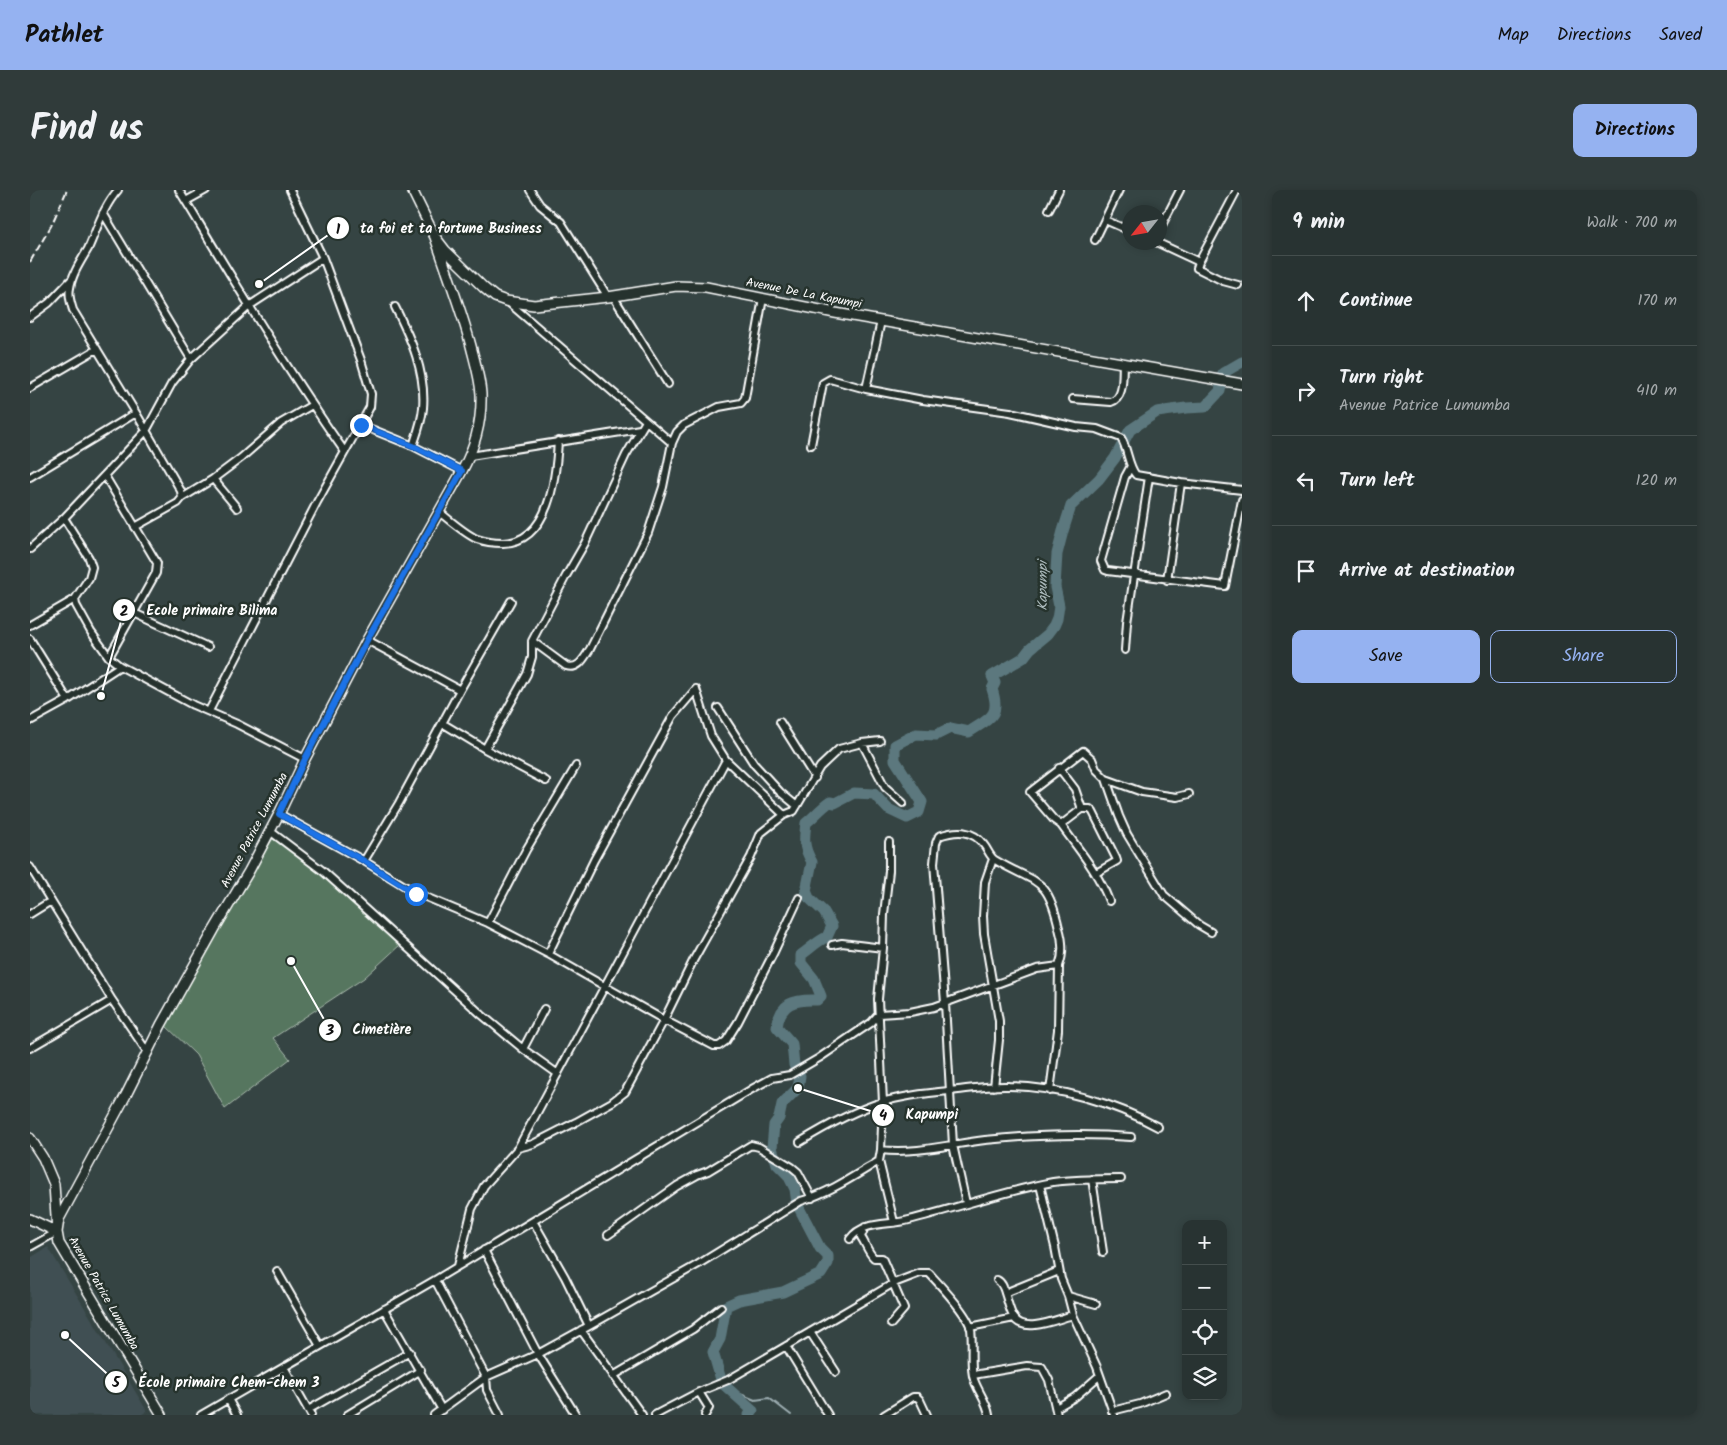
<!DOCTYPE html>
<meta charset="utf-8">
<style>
:root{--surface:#283332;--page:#303b3a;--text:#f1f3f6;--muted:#a5aaac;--line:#444e4d;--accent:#95b2f1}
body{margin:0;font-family:Kalam,sans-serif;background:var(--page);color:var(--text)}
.controls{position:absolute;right:15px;bottom:15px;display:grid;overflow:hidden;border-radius:10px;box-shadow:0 2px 8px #0003}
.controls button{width:45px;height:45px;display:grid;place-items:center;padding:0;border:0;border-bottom:1px solid var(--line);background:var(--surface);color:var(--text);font:25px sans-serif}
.compass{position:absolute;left:1092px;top:15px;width:45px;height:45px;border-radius:50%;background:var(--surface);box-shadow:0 2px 8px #0003;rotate:239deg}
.stop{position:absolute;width:15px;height:15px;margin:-11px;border:4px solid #1a73e8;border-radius:50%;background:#fff}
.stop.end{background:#1a73e8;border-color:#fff;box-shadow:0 1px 5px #0008}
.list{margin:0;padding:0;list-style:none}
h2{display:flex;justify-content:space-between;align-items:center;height:65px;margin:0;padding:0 20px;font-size:21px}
h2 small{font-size:16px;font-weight:400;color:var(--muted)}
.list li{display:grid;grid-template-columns:32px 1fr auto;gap:15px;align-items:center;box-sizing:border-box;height:90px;padding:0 20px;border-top:1px solid var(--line)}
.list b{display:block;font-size:19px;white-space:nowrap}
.list p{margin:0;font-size:16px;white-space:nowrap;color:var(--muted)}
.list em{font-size:16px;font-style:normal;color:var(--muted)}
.actions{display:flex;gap:10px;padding:15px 20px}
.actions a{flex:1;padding:11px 0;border:1px solid var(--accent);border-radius:10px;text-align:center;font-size:18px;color:var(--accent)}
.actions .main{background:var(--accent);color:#111}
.icon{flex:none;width:28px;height:28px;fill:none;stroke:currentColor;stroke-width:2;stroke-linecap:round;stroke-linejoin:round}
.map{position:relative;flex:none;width:1212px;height:1225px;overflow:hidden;border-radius:10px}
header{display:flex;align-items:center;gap:30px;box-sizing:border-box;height:70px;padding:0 25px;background:var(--accent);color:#111}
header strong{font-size:24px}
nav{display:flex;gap:28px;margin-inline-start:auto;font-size:18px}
.intro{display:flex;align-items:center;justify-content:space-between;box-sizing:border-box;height:120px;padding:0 30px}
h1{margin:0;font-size:35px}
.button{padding:12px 22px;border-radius:10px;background:var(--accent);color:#111;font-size:18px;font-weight:700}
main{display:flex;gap:30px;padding:0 30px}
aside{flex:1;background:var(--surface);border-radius:10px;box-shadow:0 2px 8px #0003}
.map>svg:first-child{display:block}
.built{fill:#404f52}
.green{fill:#56765e;stroke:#aabaae}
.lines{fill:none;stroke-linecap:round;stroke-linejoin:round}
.stream{stroke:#9daeb2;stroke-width:2}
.river{stroke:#5c787e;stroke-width:11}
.street-casing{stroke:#fff;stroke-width:10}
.secondary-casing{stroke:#fff;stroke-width:12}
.street{stroke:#26332d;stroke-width:6}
.secondary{stroke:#26332d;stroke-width:9}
.rail{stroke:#fff;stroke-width:2;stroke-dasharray:8 4;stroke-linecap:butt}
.route{stroke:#1a73e8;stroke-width:6}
.labels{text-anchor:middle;stroke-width:5;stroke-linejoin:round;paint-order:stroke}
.street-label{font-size:12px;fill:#fff;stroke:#26332d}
.water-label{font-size:14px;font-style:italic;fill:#aebcbe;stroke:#26332d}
.leader{fill:none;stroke:#fff;stroke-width:2}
.callout-dot{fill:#fff;stroke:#26332d;stroke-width:2}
.mark-label{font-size:15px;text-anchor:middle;font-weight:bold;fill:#111}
.callout-label{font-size:14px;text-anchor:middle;font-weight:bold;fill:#fff;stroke:#26332d;stroke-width:5;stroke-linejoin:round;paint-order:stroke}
</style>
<header>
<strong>Pathlet</strong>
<nav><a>Map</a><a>Directions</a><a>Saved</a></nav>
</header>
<div class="intro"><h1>Find us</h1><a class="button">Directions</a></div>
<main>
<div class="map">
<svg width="1212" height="1225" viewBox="0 0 1212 1225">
<rect width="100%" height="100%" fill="#354443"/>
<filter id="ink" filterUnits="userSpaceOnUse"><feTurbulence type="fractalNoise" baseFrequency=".02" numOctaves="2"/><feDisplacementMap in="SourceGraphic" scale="10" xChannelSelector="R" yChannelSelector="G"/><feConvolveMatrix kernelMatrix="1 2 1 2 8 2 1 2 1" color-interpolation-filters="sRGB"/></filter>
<g filter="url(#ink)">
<!-- built -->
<path class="built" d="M18 1057 117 1221 111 1225H0V1068Z"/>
<!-- green -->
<path class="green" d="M245 645 371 754 334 788 243 848 260 869 195 919 166 865 133 833Z"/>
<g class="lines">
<!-- stream -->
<path class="stream" d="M698 1199 725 1210 739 1208 761 1225"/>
<!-- river -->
<path class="river" d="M719 1225 723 1221 692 1193 683 1162 690 1149 696 1116 709 1110 753 1102 791 1084 798 1073V1066L790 1058 767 1014 765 999 758 985 747 974 742 958 744 935 749 928 752 914 768 898 770 886 764 875 762 854 747 837C750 813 764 809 787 810L791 806 784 789 771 773V765C780 759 787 751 797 747L802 736 794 722 779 708 776 701 782 672C773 657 774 649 776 633 785 626 791 618 800 612L805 613 824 603 844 604 858 619 877 628 889 622 892 612 865 570V555L886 544 906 545 920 538 939 542C960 528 971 526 962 499L965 493 962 486 993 468 1000 459 1018 444 1024 436 1027 429 1029 416 1025 397 1027 364 1033 341 1041 316 1069 289 1085 268 1100 240 1127 222 1156 218 1175 217 1190 201 1193 183 1212 172"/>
<defs>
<path id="street" d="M88 0C73 17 67 39 58 59 51 71 42 84 40 98 38 106 41 113 43 120L106 223 151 301 152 308 148 313 105 337
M149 0C203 89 255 177 315 262
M500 0 510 15 531 32 578 107
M156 11 176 0
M1019 20 1029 0
M73 23 161 169
M1075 30 1100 41
M1130 39 1150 0
M1065 50 1089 0
M1126 52 1169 72 1167 78 1193 91 1208 95
M1169 72 1207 0
M583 106 638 194
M478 112 642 253 633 297 618 343 560 459C554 468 549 480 536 476L502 451
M365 117C381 149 396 182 393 218 392 231 387 244 383 256
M0 127 19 113 41 90
M0 198 67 159
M836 199 851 131
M1043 209 1081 212C1095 208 1092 186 1093 174
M331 235 383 256 432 281
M642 253 647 242 654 235 689 217 711 213 715 208 733 108
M781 255 793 193 800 189 836 199 893 210 980 222 1046 237 1067 239 1091 248C1098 259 1098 276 1106 285L1151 293 1212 300
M440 266 610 239
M1101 276 1095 287 1071 371 1075 380 1078 381 1195 396 1212 310
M75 286 127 373 126 383 79 467
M0 287 106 223
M183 289 207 318
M152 308 183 289 211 268 251 233 282 215
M409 322C420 330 435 344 447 349 455 352 464 353 473 353 520 352 526 286 528 251
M34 328 59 368 62 377 59 388 45 409 46 415 61 442 79 467 90 476 163 515 207 534 275 569
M0 359 34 328 116 241 142 193 161 169 219 116 293 68
M1137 390 1151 293
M104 423 178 457
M0 435 45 409
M0 449 38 510
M337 450 430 500
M1095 460 1097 432 1119 287
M666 499 681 546 696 570 754 625
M688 518 724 574 750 602 767 616
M179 521 287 312 340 217 341 204 331 170 293 68 260 0
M0 531 38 510 90 476
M750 532 785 588
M412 533 455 559 516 591
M832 553 855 597 873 613
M455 559 497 484 502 467V451L536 386 555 353 596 265 616 231
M1029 578 1045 599 1052 619 1031 635
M1076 589 1112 602 1147 607 1159 604
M1052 619H1060L1063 622 1086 668 1087 671 1066 683
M249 624 334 671 386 703 458 733 518 764 634 830 684 856H689L696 851 708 832 743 764 769 708
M240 641 293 681 452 825 493 859 528 884
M859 652V681L854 724 853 758 848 809 853 912 851 960 849 971 864 1032
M963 669 955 692 953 726 954 744 969 831V850L964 897
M334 671 369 613 430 500 481 411
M0 677 82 810 118 863
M1079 711C1068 682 1049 660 1031 635L1024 630 1000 602 1053 561 1062 569 1066 579 1076 589 1089 626 1097 644 1134 705 1169 735 1181 742
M0 724 21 711
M458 733 496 660 546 576
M802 755 812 753 853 758
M518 764 564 670 643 526 666 499
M0 858 82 810
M493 859 514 819
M770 952C796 936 823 921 852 912 873 906 897 903 919 901 939 899 960 895 979 896 1030 897 1084 913 1128 937
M488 958 503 954 546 932 582 912 595 902 634 830 664 769 721 667 731 643 754 625 764 621 790 577 809 559 832 553 850 551
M851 960C886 964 921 954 955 950 1004 945 1053 943 1101 947
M1062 989 1073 1062
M1010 995 1025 1057 1031 1089 1038 1106 1043 1125 1067 1177 1084 1225
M936 1013 923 955 915 813 904 673 906 653 909 646C926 640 942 639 954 655 958 660 960 667 965 670 1007 695 1017 685 1029 738 1033 751 1034 763 1029 776L1028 840 1020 901
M503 1031 535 1087 559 1136
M835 1037 831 1047C836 1054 837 1061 844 1068H852L874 1119 861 1134
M578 1045 647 996 667 985 678 981 721 955 729 957 762 977 768 982 782 1008
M820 1049C834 1030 858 1036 879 1030 927 1018 974 1001 1023 992 1045 989 1068 989 1091 989
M0 1057 27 1042
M454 1060 508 1164 546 1225
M428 1076 442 1019 454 996 488 958 696 570
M247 1081 290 1156
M405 1090 456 1187 457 1200 470 1225
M967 1090C973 1093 974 1100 976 1106 978 1113 980 1122 984 1128 995 1144 1027 1129 1043 1125
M975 1103 1029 1081
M1038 1106 1066 1114
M354 1119 412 1220
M940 1137 984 1128
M551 1140 612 1225
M780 1142 806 1182
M756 1156 798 1225
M254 1177 281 1225
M943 1185 997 1176 1012 1177 1019 1190 1027 1225
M583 1186 663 1139 691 1117
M669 1202 679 1218 675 1225
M198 1209 207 1225
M1026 1218 1045 1207 1069 1186
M278 1220 380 1162
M1082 1221 1110 1214 1136 1203
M171 1225 405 1090 722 899 742 888 760 885 789 868 829 841 841 833 849 824 880 822 904 817 1007 779 1029 776
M317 1225 391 1180
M404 1225 456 1187 508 1164 559 1136 667 1075 771 1011C799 1003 824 986 849 971
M625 1225 669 1202 698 1190 864 1093 890 1083H899C910 1095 938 1124 941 1139 943 1154 940 1170 943 1186 946 1200 957 1210 959 1225
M854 1225 883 1207H887L890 1210 897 1225"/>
<path id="secondary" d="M382 0 405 47 415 60 454 98 465 107 476 111 504 115 578 107 646 96 676 97 805 123 1212 194
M0 948 13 968 24 994 27 1042 0 1029
M132 1225 29 1053 27 1042 29 1029 96 905 131 835 184 740 219 681 249 624 275 569 337 450 432 281C445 257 452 232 451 204 450 188 445 172 441 156 431 119 417 83 405 47"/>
</defs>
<!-- street casing -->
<use href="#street" class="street-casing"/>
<!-- secondary casing -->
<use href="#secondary" class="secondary-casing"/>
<!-- street -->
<use href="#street" class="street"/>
<!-- secondary -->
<use href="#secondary" class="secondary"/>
<!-- rail -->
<path class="rail" d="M0 72 21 36 37 0"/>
</g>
</g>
<g class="lines" filter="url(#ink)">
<!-- route -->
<path class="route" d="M331 235 383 256 432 281 337 450 275 569 249 624 334 671 386 704"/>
</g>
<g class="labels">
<!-- street labels -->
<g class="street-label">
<text transform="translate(774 103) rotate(11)" y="4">Avenue De La Kapumpi</text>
<text transform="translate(224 640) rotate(-62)" y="4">Avenue Patrice Lumumba</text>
<text transform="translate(74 1103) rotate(60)" y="4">Avenue Patrice Lumumba</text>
</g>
<!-- water labels -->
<g class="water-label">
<text transform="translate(1012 396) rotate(-90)" y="5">Kapumpi</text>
</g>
</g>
<!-- callouts -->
<path class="leader" d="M229 94L308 38M71 506L94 420M261 771L300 840M768 898L853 925M35 1145L86 1192"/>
<g class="callout-dot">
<circle cx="229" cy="94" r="5"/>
<circle cx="71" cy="506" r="5"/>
<circle cx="261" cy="771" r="5"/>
<circle cx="768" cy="898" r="5"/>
<circle cx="35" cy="1145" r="5"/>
<circle cx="308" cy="38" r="12"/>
<circle cx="94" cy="420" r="12"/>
<circle cx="300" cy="840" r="12"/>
<circle cx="853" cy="925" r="12"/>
<circle cx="86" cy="1192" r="12"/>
</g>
<g class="mark-label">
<text x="308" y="44">1</text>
<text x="94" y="426">2</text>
<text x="300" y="845">3</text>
<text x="853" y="930">4</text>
<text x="86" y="1197">5</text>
</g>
<g class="callout-label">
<text x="421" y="43">ta foi et ta fortune Business</text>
<text x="182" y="425">Ecole primaire Bilima</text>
<text x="352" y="844">Cimetière</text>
<text x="902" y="929">Kapumpi</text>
<text x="199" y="1197">École primaire Chem-chem 3</text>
</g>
</svg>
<div class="controls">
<button>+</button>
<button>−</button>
<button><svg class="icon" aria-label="locate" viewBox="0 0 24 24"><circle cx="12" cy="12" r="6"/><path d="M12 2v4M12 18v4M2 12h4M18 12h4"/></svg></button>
<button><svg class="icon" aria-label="layers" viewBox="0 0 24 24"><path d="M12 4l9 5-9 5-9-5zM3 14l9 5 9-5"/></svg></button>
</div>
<svg class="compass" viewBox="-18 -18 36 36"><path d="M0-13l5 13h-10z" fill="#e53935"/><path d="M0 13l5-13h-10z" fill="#a5aaac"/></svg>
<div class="stop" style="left:386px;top:704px"></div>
<div class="stop end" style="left:331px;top:235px"></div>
</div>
<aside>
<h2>9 min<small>Walk · 700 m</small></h2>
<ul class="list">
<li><svg class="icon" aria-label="ahead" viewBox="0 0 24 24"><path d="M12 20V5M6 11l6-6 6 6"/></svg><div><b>Continue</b></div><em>170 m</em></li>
<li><svg class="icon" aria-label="right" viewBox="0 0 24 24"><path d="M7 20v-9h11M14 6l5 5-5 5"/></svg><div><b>Turn right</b><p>Avenue Patrice Lumumba</p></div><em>410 m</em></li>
<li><svg class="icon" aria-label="left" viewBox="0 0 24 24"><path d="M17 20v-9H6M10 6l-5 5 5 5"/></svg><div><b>Turn left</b></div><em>120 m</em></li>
<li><svg class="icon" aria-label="arrive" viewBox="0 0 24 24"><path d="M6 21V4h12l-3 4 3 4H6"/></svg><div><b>Arrive at destination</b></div></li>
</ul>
<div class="actions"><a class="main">Save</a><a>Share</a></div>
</aside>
</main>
